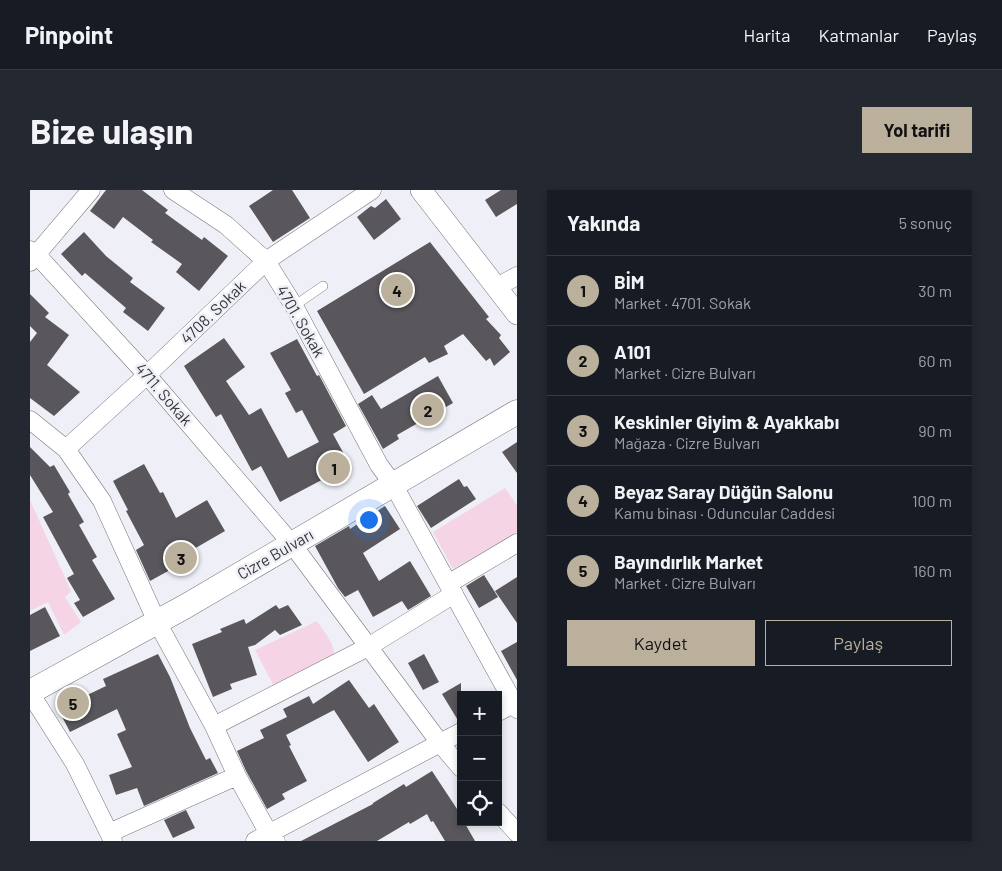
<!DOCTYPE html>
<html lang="tr">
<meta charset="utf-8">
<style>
:root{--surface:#171b24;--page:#242831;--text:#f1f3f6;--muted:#9ea1a6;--line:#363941;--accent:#bab09c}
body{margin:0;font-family:Barlow,sans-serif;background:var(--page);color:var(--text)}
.controls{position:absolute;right:15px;bottom:15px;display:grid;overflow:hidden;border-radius:0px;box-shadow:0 2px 8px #0003}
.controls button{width:45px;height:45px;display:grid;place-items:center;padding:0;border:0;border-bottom:1px solid var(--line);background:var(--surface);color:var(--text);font:25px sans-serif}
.you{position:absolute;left:338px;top:329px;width:18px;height:18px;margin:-12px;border:4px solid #fff;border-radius:50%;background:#1a73e8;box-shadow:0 0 0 8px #1a73e833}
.badge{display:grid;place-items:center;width:32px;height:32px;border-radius:50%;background:var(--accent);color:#111;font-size:16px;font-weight:700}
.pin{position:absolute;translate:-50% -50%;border:2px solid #fff;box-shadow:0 1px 5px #0006}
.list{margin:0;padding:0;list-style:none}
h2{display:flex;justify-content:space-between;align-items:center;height:65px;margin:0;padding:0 20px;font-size:21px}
h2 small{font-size:16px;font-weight:400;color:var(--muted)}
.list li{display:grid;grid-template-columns:32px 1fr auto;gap:15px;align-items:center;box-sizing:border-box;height:70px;padding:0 20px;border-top:1px solid var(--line)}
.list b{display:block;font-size:19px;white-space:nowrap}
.list p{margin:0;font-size:16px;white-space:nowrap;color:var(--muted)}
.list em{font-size:16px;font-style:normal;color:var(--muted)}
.actions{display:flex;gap:10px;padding:15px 20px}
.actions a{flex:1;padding:11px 0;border:1px solid var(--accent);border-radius:0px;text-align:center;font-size:18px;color:var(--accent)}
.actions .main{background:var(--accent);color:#111}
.icon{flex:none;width:28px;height:28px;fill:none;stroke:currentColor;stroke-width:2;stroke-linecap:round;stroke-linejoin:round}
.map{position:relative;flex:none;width:487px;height:651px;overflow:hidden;border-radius:0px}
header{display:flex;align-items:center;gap:30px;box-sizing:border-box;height:70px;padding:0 25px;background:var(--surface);border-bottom:1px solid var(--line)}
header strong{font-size:24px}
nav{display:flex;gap:28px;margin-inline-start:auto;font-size:18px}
.intro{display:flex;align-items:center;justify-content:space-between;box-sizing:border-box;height:120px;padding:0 30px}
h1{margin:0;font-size:35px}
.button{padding:12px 22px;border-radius:0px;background:var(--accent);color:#111;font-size:18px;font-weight:700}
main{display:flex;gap:30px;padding:0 30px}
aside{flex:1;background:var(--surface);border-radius:0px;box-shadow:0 2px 8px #0003}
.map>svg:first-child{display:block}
.green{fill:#f5d4e5}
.building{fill:#5a575c}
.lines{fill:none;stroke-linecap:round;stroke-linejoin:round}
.service-casing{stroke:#75757c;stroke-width:10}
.minor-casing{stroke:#75757c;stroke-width:19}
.tertiary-casing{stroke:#75757c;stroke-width:22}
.secondary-casing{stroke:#75757c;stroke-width:25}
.service{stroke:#fff;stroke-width:9}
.minor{stroke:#fff;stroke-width:18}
.tertiary{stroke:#fff;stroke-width:21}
.secondary{stroke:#fff;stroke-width:24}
.labels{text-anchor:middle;stroke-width:5;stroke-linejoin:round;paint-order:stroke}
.street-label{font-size:16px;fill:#363639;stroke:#eff0f7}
</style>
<header>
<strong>Pinpoint</strong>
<nav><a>Harita</a><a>Katmanlar</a><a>Paylaş</a></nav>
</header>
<div class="intro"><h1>Bize ulaşın</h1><a class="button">Yol tarifi</a></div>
<main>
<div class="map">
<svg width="487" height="651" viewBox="0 0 487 651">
<rect width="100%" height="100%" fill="#eff0f7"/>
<!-- green -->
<path class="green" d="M475 298 487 315V342L423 379 403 342Z
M0 310 41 401 35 407 51 432 34 445 18 412 0 421Z
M287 431C294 442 306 455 304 468L246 500 225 460Z"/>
<!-- building -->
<path class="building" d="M76 0H112L138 20 135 23 172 50 174 47 198 66 169 101 146 82 152 74 121 52 123 50 93 27 84 39 60 21Z
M243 0H262L280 28 243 52 219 16Z
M471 0H487V14L466 27 455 10Z
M356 9 371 29 344 50 327 27 341 16 345 18Z
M54 42 76 66 103 88 100 92 135 118 118 141 93 122 96 118 55 83 52 86 31 64Z
M400 52 459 127 456 129 471 145 469 148 480 162 464 176 460 168 456 171 433 144 414 156 418 164 399 173 395 167 334 204 287 121Z
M0 104 19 123 15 127 39 145 17 175 50 202 24 226 0 208V152L7 143 0 136Z
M194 148 215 177 196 191 219 225 231 218 258 268 289 252 272 220 266 223 255 203 261 200 240 163 267 149 287 186 289 185 316 236 303 244 320 275 250 312 231 276 222 281 191 224 186 227 154 176Z
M408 186 423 213 367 245 369 249 353 259 328 214 342 205 351 219Z
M487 252V283L472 262Z
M0 257 20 277 24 275 40 302 38 304 54 332 49 335 67 367 62 370 85 409 53 427 44 413 50 410 37 388 44 384 13 327 23 322 0 285Z
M114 274 130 303 133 302 146 328 177 310 195 341 157 363 160 369 120 391 106 360 114 355 96 321 98 320 83 291Z
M429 289 434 297 437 296 446 309 401 338 387 316Z
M355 316 370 339 333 363 349 391 380 371 401 406 378 420 372 411 343 427 328 400 315 407 308 398 285 356 319 336 320 339Z
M454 385 468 407 449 418 436 396Z
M487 387V433L465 401Z
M246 415 249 419 258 415 272 435 250 445 245 440 225 455 218 457 227 485 200 494 202 499 183 507 162 454 192 442 190 439 214 429 216 434Z
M15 417 30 446 0 461V425Z
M487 452V490L471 461Z
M128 464 140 487 160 538 176 570 180 568 188 583 114 616 107 598 86 605 79 585 102 577 87 544 96 540 87 519 40 542 26 515 49 504 51 508 76 496 73 489Z
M394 464 409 492 393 500 378 473Z
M319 490 339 518 344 514 369 552 338 572 304 520 256 545 261 555 259 556 277 591 252 604 255 609 237 619 216 581 207 561 234 548 230 540 257 527 253 519 279 506 283 514Z
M431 493V531L429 532 412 504Z
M402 581 431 625V632H434L445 651H415L403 631 401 632 397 624 380 634 379 632 347 651H271L343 614V613L374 594 376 597Z
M156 620 165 638 143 648 134 630Z"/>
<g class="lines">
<defs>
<path id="service" d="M264 116 293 96"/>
<path id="minor" d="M143 0 196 35 236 71 264 116 349 275 363 294 487 519
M0 60 6 64 117 185 262 354 410 553 431 578
M0 72 61 0
M467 97 487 86
M0 230 36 259 72 311 127 432 184 536 207 586 239 644 246 651
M36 259 117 185 236 71 342 0
M418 394 487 353
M0 503 45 574 83 651
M468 522 487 512
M184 536 338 457 424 404
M468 622 487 643
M79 643 207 586
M225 651 431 542"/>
<path id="tertiary" d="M391 0 487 124"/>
<path id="secondary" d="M0 502 156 416 487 222"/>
</defs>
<!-- service casing -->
<use href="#service" class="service-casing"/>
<!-- minor casing -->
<use href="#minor" class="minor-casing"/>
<!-- tertiary casing -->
<use href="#tertiary" class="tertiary-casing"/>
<!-- secondary casing -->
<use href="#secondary" class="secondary-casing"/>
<!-- service -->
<use href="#service" class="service"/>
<!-- minor -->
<use href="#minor" class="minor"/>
<!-- tertiary -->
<use href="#tertiary" class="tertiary"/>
<!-- secondary -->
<use href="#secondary" class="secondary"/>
</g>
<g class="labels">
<!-- street labels -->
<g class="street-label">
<text transform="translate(183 122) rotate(-44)" y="6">4708. Sokak</text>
<text transform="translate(271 131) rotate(60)" y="6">4701. Sokak</text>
<text transform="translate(134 204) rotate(49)" y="6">4711. Sokak</text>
<text transform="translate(245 364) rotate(-30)" y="6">Cizre Bulvarı</text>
</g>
</g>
</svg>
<div class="controls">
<button>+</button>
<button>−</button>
<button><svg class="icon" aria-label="locate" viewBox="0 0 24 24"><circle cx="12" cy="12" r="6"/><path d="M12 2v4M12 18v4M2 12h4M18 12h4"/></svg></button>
</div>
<div class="you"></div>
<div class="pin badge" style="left:304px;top:278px">1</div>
<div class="pin badge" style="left:398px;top:220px">2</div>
<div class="pin badge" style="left:151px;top:368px">3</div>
<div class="pin badge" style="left:367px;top:100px">4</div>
<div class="pin badge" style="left:43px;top:513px">5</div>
</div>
<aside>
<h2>Yakında<small>5 sonuç</small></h2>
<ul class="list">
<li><span class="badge">1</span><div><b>BİM</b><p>Market · 4701. Sokak</p></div><em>30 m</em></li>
<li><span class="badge">2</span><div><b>A101</b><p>Market · Cizre Bulvarı</p></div><em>60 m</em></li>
<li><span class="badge">3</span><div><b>Keskinler Giyim &amp; Ayakkabı</b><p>Mağaza · Cizre Bulvarı</p></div><em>90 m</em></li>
<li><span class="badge">4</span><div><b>Beyaz Saray Düğün Salonu</b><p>Kamu binası · Oduncular Caddesi</p></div><em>100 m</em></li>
<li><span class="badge">5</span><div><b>Bayındırlık Market</b><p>Market · Cizre Bulvarı</p></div><em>160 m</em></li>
</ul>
<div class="actions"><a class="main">Kaydet</a><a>Paylaş</a></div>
</aside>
</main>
